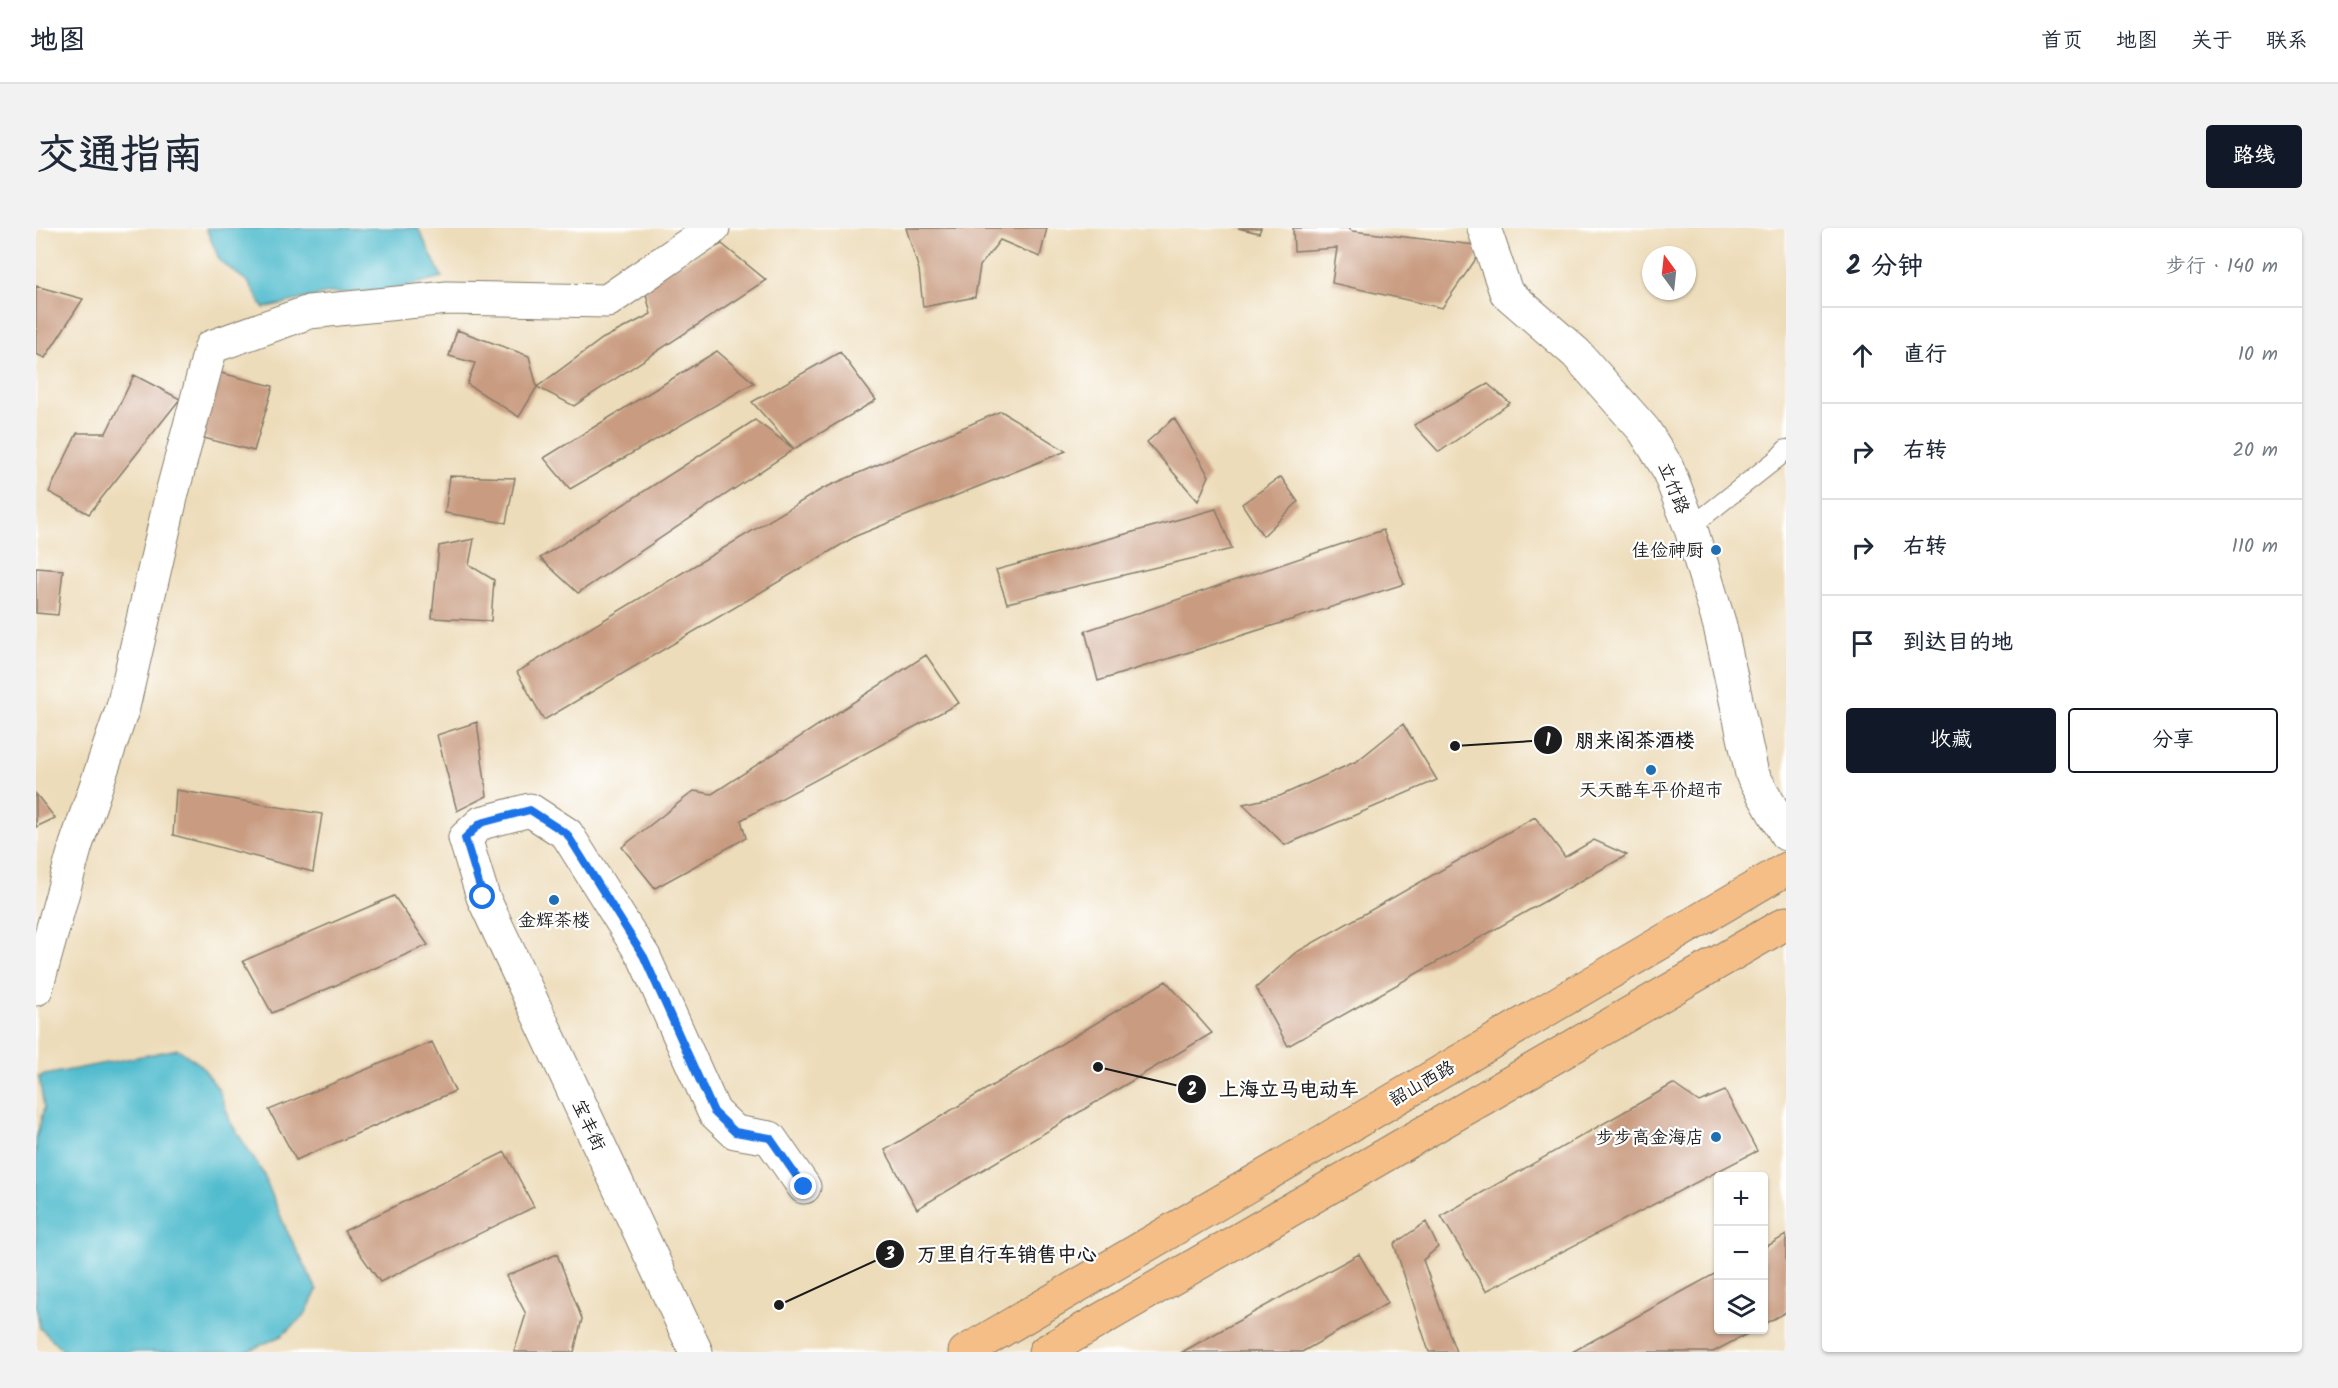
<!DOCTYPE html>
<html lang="zh">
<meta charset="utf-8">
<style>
:root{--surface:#fff;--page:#f2f2f3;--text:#1f2937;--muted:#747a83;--line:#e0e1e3;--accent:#111827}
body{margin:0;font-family:Kalam,"LXGW WenKai TC",sans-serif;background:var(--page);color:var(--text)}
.controls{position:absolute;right:18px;bottom:18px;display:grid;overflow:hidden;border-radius:6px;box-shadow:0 2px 4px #0004}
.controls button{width:54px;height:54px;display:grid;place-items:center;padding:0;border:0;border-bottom:2px solid var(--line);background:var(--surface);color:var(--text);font:30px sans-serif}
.compass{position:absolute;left:1606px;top:18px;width:54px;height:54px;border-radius:50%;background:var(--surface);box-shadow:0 2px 4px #0004;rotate:345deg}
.stop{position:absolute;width:18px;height:18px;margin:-14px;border:4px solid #1a73e8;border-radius:50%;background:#fff}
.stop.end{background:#1a73e8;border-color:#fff;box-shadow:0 2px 6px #0008}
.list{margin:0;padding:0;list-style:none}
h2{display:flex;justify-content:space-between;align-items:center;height:78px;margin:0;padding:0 24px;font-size:26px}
h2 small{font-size:20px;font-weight:400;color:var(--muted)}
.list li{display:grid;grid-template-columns:39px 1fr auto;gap:18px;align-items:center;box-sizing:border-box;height:96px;padding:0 24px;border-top:2px solid var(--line)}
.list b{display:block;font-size:22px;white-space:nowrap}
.list em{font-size:20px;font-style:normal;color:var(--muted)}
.actions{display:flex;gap:12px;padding:18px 24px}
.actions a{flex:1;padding:14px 0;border:2px solid var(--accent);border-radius:6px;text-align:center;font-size:21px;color:var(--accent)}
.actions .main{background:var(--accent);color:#fff}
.icon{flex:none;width:33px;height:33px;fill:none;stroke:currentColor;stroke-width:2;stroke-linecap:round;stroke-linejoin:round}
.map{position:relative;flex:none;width:1750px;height:1124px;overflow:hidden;border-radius:6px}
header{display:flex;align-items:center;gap:36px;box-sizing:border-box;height:84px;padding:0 30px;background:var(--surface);border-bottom:2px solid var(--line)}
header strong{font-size:28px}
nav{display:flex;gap:33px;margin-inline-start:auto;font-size:21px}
.intro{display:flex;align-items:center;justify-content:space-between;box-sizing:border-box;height:144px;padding:0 36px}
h1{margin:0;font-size:42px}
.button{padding:15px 27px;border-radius:6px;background:var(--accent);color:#fff;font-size:21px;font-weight:700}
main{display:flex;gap:36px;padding:0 36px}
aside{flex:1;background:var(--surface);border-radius:6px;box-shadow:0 2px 4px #0004}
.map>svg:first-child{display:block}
.water{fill:#51bccd;stroke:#366c74;stroke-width:1.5}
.building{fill:#c99c81}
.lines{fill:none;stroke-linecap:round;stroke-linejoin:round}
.lane-casing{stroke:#847c6a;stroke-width:20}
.street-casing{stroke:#847c6a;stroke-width:35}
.primary-casing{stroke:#847c6a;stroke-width:35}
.lane{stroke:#fff;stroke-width:18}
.street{stroke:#fff;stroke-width:33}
.primary{stroke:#f6be87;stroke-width:33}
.route{stroke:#1a73e8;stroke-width:8}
.poi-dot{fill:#1f6fb2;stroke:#fff;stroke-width:2}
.labels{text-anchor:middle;stroke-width:4.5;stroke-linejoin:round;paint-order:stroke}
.street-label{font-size:18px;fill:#1c1c1c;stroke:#fff}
.poi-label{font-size:18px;fill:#1c1c1c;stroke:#fff;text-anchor:end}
.leader{fill:none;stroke:#1c1c1c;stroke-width:2}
.callout-dot{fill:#1c1c1c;stroke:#fff;stroke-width:2}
.mark-label{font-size:18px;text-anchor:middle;font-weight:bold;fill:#fff}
.callout-label{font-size:20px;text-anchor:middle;font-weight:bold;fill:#1c1c1c;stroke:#fff;stroke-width:4.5;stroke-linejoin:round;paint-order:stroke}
</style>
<header>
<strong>地图</strong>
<nav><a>首页</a><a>地图</a><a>关于</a><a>联系</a></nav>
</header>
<div class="intro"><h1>交通指南</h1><a class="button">路线</a></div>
<main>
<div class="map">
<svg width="1750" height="1124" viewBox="0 0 1750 1124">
<rect width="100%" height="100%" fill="#fff"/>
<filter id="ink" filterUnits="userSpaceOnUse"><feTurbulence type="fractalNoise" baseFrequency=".0167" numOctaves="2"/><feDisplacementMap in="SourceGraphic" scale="12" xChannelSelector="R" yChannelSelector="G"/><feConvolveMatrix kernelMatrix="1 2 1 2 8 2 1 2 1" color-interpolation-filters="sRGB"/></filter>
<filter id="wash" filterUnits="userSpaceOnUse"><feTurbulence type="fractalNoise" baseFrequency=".008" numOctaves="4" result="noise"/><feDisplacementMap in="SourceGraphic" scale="24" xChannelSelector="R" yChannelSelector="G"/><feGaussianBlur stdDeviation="1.35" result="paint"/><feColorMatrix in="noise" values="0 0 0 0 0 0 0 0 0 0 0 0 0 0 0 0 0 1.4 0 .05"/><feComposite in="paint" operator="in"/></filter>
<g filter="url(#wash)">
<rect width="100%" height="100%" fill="#eddcb9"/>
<!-- water -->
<path class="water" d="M170 0H382L406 49 348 64 293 65 228 80 212 54 184 33Z
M142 821 165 837 183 862 195 895 227 945 250 1001 281 1062 269 1087 245 1108 210 1124H29L4 1100 0 1078V911L8 880 3 848Z"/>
<g id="blocks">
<!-- building -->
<path class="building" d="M870 0H1011L1004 29 964 12 944 38 939 69 887 79 883 42Z
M1202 0H1225L1223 5Z
M1257 0H1312L1316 3 1449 18 1406 80 1296 55 1301 20 1258 23Z
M686 16 730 52 538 178 501 159 566 111 615 86 607 54Z
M0 58 47 71 9 130 0 126Z
M421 102 493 128 501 159 483 189 431 156 439 135 413 128Z
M681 123 718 155 534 261 508 230Z
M804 124 840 172 758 221 716 174Z
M185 145 237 158 218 223 164 209Z
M98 147 144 171 53 286 13 264 41 205H70Z
M1452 156 1474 175 1403 224 1378 197Z
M965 183 1030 223 820 308 508 492 481 444 786 261Z
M1138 190 1173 248 1162 273 1111 214Z
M719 192 758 221 542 365 504 330Z
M414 248 479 250 470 295 409 285Z
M1245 249 1262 274 1227 308 1206 276Z
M1180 281 1196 321 971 375 960 342Z
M1347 302 1368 356 1062 453 1049 403Z
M438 311 433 337 458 352 455 393 396 390 403 318Z
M0 340 27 342 22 387 0 385Z
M890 427 923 475 705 592 710 610 619 660 586 619 658 563 676 566Z
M441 494 451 568 421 583 401 507Z
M1367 496 1401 552 1249 617 1207 576 1244 568 1321 533Z
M140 562 286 586 277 644 137 607Z
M0 566 19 590 0 599Z
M1499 589 1529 629 1558 612 1591 627 1252 818 1220 760 1259 725Z
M358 668 392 717 236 785 207 733Z
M1130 753 1176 805 881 981 849 922Z
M396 814 419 863 260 932 233 882Z
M1637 856 1663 874 1689 863 1721 923 1450 1063 1405 988Z
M469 924 498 979 344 1054 308 1003Z
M1390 994 1402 1019 1387 1032 1420 1124H1393L1358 1016Z
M1750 1007V1084L1728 1096V1020Z
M521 1026 546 1091 538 1124H478L490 1086 470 1048Z
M1323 1026 1352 1075 1266 1124H1146Z
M1682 1044V1102H1718L1677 1124H1536Z"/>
</g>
</g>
<g filter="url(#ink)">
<use href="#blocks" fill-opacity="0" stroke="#847c6a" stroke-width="1.5"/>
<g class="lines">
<defs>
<path id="lane" d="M1655 301 1666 290 1742 230 1750 221"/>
<path id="street" d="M1448 0 1470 64 1540 125 1608 202 1631 239 1655 301 1684 398 1716 546 1750 606
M0 761 40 617 87 479 136 265 175 119 273 84 411 70 571 73 677 0
M660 1124 447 669 429 610 445 595 494 582 531 606 608 729 678 884 699 904 734 910 768 959"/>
<path id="primary" d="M929 1124 1750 641
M1009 1124 1750 695"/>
</defs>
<!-- lane casing -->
<use href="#lane" class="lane-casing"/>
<!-- street casing -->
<use href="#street" class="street-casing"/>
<!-- primary casing -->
<use href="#primary" class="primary-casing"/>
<!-- lane -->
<use href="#lane" class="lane"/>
<!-- street -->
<use href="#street" class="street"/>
<!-- primary -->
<use href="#primary" class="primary"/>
</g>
</g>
<g class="lines" filter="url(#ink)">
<!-- route -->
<path class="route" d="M447 669 429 610 445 595 494 582 531 606 608 729 678 884 699 904 734 910 768 959"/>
</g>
<!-- markers -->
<g class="poi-dot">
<circle cx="1680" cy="322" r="6"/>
<circle cx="1615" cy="542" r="6"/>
<circle cx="518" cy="672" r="6"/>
<circle cx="1680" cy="909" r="6"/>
</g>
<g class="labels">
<!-- street labels -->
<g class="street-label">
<text transform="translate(1638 260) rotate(68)" y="6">立竹路</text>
<text transform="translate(1386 855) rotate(-30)" y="6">韶山西路</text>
<text transform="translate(553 897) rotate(65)" y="6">宝丰街</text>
</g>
<!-- poi labels -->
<g class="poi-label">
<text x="1668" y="328">佳俭神厨</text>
<text x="1615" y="568" text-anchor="middle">天天酷车平价超市</text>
<text x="518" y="698" text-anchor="middle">金辉茶楼</text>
<text x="1668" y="915">步步高金海店</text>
</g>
</g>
<!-- callouts -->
<path class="leader" d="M1419 518L1512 512M1062 839L1156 861M743 1077L854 1026"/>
<g class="callout-dot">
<circle cx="1419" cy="518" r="6"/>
<circle cx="1062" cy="839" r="6"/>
<circle cx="743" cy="1077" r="6"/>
<circle cx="1512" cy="512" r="15"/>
<circle cx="1156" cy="861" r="15"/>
<circle cx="854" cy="1026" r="15"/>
</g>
<g class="mark-label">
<text x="1512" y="518">1</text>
<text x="1156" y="867">2</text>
<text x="854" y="1032">3</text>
</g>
<g class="callout-label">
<text x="1599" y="519">朋来阁茶酒楼</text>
<text x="1253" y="868">上海立马电动车</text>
<text x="971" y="1033">万里自行车销售中心</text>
</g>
</svg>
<div class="controls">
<button>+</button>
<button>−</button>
<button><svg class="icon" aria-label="layers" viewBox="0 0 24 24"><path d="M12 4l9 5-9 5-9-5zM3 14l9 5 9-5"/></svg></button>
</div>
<svg class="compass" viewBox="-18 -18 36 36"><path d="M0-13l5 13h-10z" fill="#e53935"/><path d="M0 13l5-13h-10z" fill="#747a83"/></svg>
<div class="stop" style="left:447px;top:669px"></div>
<div class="stop end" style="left:768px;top:959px"></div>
</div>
<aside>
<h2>2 分钟<small>步行 · 140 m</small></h2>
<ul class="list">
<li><svg class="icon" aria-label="ahead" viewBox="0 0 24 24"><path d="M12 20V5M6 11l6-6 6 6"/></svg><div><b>直行</b></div><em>10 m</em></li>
<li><svg class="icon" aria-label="right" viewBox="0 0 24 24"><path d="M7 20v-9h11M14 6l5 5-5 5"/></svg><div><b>右转</b></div><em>20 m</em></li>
<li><svg class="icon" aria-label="right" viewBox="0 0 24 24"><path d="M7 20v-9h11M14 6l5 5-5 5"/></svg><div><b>右转</b></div><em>110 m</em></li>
<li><svg class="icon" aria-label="arrive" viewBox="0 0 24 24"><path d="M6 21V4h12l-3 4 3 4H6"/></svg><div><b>到达目的地</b></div></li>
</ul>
<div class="actions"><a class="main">收藏</a><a>分享</a></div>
</aside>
</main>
